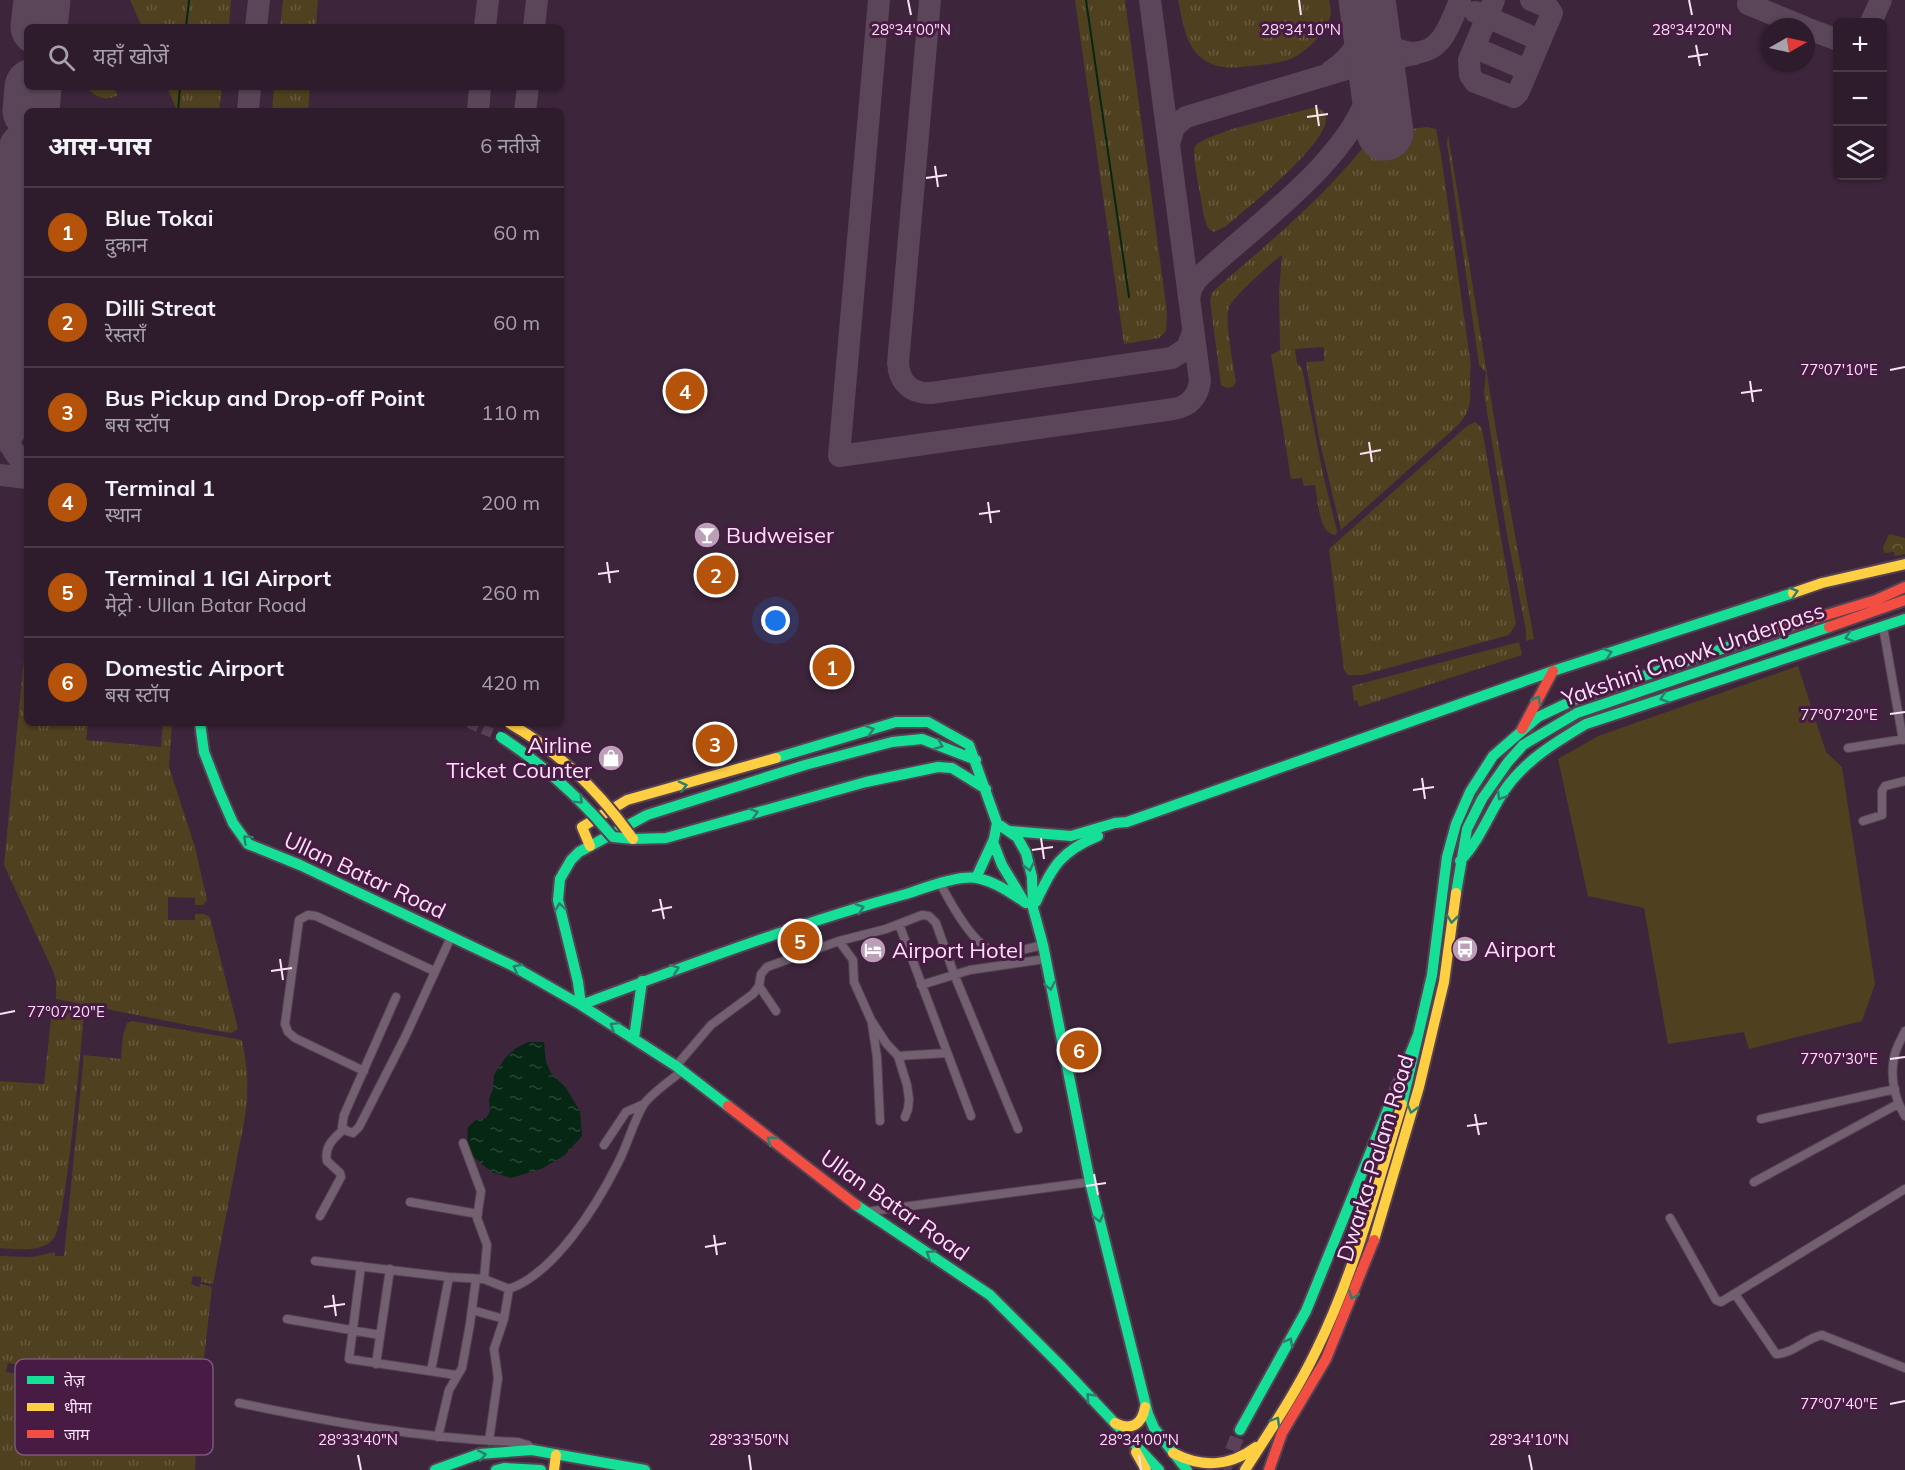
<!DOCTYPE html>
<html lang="hi">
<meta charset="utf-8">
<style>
:root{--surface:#2e1c2c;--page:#3a2938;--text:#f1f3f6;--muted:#a7a1a9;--line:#493a48;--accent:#b45309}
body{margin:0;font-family:Mulish,"Noto Sans Devanagari",sans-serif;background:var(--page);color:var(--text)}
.controls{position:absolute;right:18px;top:18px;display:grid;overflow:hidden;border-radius:9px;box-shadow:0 2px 4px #0004}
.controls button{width:54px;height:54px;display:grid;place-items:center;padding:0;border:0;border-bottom:2px solid var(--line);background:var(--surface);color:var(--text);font:30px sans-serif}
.compass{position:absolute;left:1761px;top:18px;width:54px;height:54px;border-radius:50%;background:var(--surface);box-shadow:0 2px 4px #0004;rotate:81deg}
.you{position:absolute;left:776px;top:621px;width:21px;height:21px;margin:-15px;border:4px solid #fff;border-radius:50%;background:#1a73e8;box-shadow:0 0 0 9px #1a73e833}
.badge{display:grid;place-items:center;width:39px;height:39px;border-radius:50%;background:var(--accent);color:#fff;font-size:20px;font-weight:700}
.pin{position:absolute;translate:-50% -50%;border:3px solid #fff;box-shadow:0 2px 6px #0006}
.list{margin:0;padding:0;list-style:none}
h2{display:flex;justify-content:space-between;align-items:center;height:78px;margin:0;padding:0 24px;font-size:26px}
h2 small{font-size:20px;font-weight:400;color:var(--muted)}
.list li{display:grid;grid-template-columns:39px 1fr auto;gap:18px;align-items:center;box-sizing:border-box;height:90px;padding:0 24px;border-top:2px solid var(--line)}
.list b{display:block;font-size:22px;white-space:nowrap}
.list p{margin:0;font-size:20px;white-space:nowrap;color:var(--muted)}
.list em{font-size:20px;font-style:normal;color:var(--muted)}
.icon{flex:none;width:33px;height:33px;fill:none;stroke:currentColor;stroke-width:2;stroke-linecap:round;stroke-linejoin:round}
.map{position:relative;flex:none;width:1905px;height:1470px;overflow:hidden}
.search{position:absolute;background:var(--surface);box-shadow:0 2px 4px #0004;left:24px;top:24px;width:540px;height:66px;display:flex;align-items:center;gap:15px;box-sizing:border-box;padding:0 21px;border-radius:9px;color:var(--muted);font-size:22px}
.panel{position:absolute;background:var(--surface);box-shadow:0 2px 4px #0004;left:24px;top:108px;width:540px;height:618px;border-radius:9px}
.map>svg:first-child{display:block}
.grass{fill:url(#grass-tufts)}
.park{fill:url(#park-crowns)}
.garden{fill:#4f401f}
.water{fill:url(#water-ripples)}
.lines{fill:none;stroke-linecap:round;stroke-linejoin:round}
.stream{stroke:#062713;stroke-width:2}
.taxiway{stroke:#5a4658;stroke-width:22}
.runway{stroke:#5a4658;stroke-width:57}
.secondary-tunnel{stroke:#5a4157;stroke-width:10;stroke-dasharray:10 5;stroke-linecap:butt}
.highway-tunnel{stroke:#5a4157;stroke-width:14;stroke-dasharray:14 7;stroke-linecap:butt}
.street-casing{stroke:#564153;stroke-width:10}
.fast-casing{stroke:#564153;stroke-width:14}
.slow-casing{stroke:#564153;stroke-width:14}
.jam-casing{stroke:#564153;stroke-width:14}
.street{stroke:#725f70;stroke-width:8}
.fast{stroke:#16e098;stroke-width:10}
.slow{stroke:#ffcf43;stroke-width:10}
.jam{stroke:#f24e42;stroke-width:10}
.fast-bridge-casing{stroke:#564153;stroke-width:14;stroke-linecap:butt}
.slow-bridge-casing{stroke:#564153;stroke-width:14;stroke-linecap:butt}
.fast-bridge{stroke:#16e098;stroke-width:10}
.slow-bridge{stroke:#ffcf43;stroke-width:10}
.oneway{stroke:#2e7e6e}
.ticks{fill:none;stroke:#fde0f8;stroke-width:2}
.labels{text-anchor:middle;stroke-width:6;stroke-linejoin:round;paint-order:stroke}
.poi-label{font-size:22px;fill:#fde0f8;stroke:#471b43;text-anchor:start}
.street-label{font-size:22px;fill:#fde0f8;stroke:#471b43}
.key{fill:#471b43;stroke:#7e5679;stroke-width:1.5}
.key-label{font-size:16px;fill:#fde0f8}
.ticks-label{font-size:15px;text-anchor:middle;fill:#fde0f8;stroke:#471b43;stroke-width:6;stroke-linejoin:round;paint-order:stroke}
</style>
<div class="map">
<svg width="1905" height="1470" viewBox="0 0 1905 1470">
<defs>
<pattern id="grass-tufts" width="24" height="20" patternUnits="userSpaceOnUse" patternTransform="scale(1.5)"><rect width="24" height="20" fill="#4f401f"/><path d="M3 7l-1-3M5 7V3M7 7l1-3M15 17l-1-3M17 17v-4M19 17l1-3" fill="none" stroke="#695b40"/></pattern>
<pattern id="park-crowns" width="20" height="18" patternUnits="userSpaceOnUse" patternTransform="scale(1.5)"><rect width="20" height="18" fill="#4f401f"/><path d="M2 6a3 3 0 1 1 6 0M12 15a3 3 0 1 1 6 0" fill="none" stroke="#695b40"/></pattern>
<pattern id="water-ripples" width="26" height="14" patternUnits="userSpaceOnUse" patternTransform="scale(1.5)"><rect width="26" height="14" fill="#062713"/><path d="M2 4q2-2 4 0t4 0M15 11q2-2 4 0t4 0" fill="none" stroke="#2b4636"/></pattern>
</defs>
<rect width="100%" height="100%" fill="#3d253b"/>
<!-- grass -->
<path class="grass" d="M130 0H231L229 27H142Z
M283 0H318L316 27H280Z
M1075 0H1125L1167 312 1166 331 1159 338 1124 344Z
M1178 0H1329C1330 4 1331 10 1331 14 1327 32 1305 54 1288 60 1276 64 1263 64 1251 66 1232 68 1214 70 1199 56 1185 43 1182 18 1178 0Z
M86 87H113L118 95C104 102 96 97 86 87Z
M167 87H222L219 111H177Z
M274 87H310L308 111H272Z
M1316 107 1324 112C1325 115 1326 117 1326 120 1324 147 1246 209 1225 227L1214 232 1208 228 1204 217 1195 166 1194 148 1197 144 1205 139 1232 129Z
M1427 127 1436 129 1441 155 1471 366C1467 392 1478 406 1455 428L1341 530 1320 443 1307 369 1306 362 1324 361V347L1295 349 1297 363 1302 368 1323 474 1337 531 1336 535C1318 534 1318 499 1315 485L1304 486 1302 478 1291 479 1271 355 1280 350 1279 291 1282 255C1272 262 1233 297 1229 307 1224 320 1234 366 1236 382L1233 387 1226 388 1221 385 1210 300 1212 293 1219 286C1270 242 1323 198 1365 145L1364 135Z
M1448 134 1498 442 1534 639 1526 641V630L1508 540 1486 405 1484 393 1486 372 1479 365 1478 357 1447 143Z
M1475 422 1481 427 1483 434 1516 624 1509 635 1502 637 1363 675H1348L1344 670 1329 549 1467 426Z
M27 627V723H88L86 740 161 747 163 723H172L169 767 195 847 207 900 203 905H195V898L168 897V920H195V914H204L210 917 238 1029 231 1033 223 1032 56 999V980L53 971 4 865Z
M1519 642 1522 655 1359 707 1357 700 1354 701 1352 686Z
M52 1009 84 1013C81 1044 66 1227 53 1240 39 1253 17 1249 0 1248V1081L44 1084Z
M132 1021 237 1039 242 1041C248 1068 249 1090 245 1117L213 1284 201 1282V1277L193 1276 191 1284 199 1287 200 1284 212 1287 200 1394 8 1363 6 1372 199 1405 195 1470H0V1256L32 1257 55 1252V1256H64L84 1055 121 1059 123 1035 127 1023Z"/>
<!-- park -->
<path class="park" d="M1889 534 1905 538V554L1895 556 1894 552 1884 553 1883 547Z"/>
<!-- garden -->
<path class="garden" d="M1798 666 1826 752 1842 767 1875 984 1862 1021 1749 1049 1744 1032 1668 1044 1644 908 1588 896 1558 759 1598 736Z"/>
<!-- water -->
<path class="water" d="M528 1042H544L546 1062 551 1073 566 1088 580 1111 582 1136 565 1155 541 1169 511 1178 494 1173 476 1160 467 1146 468 1127 476 1120 486 1118 490 1111 489 1099 493 1089 494 1075 505 1058 516 1048Z"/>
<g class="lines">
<!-- stream -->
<path class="stream" d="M1086 0 1129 297
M186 27 189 0
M178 111 180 87"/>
<!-- taxiway -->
<path class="taxiway" d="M879 0 839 456 1174 409C1189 406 1198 397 1200 381L1150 0
M930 0 898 363C899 383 912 394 931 393L1172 358 1187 348 1193 332
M1494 0 1469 60 1470 75 1475 82 1514 97 1518 93 1552 13 1548 7 1531 0
M1368 4C1370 15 1372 26 1379 35 1395 56 1426 60 1442 38 1450 27 1455 12 1460 0
M1748 4 1804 27
M1475 12 1535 38 1538 45
M1871 22 1881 0
M256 27 259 0
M485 27 488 0
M534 27 537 0
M1806 28 1838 40
M1477 41V46L1480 50 1520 67H1526L1530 64
M1331 71C1355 56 1366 33 1367 6
M248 111 250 87
M478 111 480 87
M525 111 528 87
M1169 144 1174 127 1186 117 1360 65 1415 54
M25 165 27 184
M27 262C10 285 8 317 27 340
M1189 299 1191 289 1197 279C1250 229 1349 161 1369 91 1373 78 1373 64 1374 50
M1 415C5 436 11 452 27 467
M0 416 10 394 27 376
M0 475 27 478"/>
<!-- runway -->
<path class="runway" d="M1367 0 1385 132
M39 27 42 0
M31 111 33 87
M0 423 27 150"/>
<!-- secondary-tunnel -->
<path class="secondary-tunnel" d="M469 723 501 737"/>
<!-- highway-tunnel -->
<path class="highway-tunnel" d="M1224 1470 1240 1430"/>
<defs>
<path id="street" d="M1883 627 1903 740
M1848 748 1905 739
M1863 821 1882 815V791L1885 786 1905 781
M941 885C950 902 975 949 997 952 1011 954 1029 948 1043 945
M899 924 971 1116
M839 941 853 960 854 982 871 1020 886 1043 898 1056 907 1085 909 1099 908 1109 905 1117
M921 985 970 970 1045 959
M759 986 776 1011
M396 997 344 1115 342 1127 347 1131 353 1133 359 1127 406 1035 451 937
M872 1024 877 1057 880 1121
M1905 1031C1901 1040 1895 1049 1894 1058 1890 1078 1895 1099 1905 1116
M898 1056 947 1053
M676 1066 711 1025 753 994 759 986 761 974 767 967 839 941 886 929 922 915 929 916 936 923 954 974 1018 1129
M364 1071 295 1038 288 1032 285 1024 299 920 308 915 316 916 434 971
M1761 1119 1895 1089
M463 1143 481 1191 477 1218 487 1245 484 1279
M604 1145 626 1112 644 1104
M1754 1182 1898 1104
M410 1202 478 1214
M865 1212 1090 1182
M320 1216 341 1177 340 1173 327 1161C324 1146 334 1138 344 1129
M1670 1218 1716 1300 1721 1302 1905 1189
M315 1261 449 1277 484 1279 509 1289C555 1273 597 1205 618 1163 628 1144 633 1122 644 1104 652 1093 671 1080 682 1071
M361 1266 349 1359 456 1375
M1735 1294 1776 1354C1793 1354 1806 1338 1822 1335L1905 1368
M472 1310 504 1319
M287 1319 380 1335
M376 1364 390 1269
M431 1371 449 1277
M239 1403C331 1422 424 1439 518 1442L528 1445 532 1450
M438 1437 449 1390 462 1368 470 1324 476 1279
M489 1441 498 1378 494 1349 504 1319 509 1289"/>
<path id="fast" d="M200 723 204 752 219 791 233 823 248 844 300 865 513 966 581 1005 676 1066 728 1106
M776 758 896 722H928L969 745 997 823 994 839 976 878
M866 782 938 767 952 768 986 789
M998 824 1017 837 1026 853 1032 877 1033 908 1043 945 1090 1182 1148 1414 1154 1428 1187 1470
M1010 831 1071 836 1115 823 1127 822 1553 671 1793 593
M993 842 1002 865 1022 898
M1460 861C1480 840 1489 814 1504 791 1524 761 1556 742 1586 724L1905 619
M1456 893 1467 829 1482 799 1508 762 1523 745 1577 713 1829 627
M1036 902C1052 867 1061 851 1098 836
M581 1005 578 982 558 900 560 879 571 860 579 852 647 815 805 765 892 742 922 739 976 760
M581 1005C688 965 796 924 906 894 925 888 958 875 977 878 996 882 1011 893 1026 903
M634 1038 642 981
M1402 1104 1432 975 1447 857 1456 824 1470 792 1493 756 1538 717 1574 700 1780 629
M856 1205 990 1295 1060 1365 1159 1470
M1240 1430 1306 1311 1418 1035
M435 1470 479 1454 532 1450 645 1470
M496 1470 504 1468 541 1470"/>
<path id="slow" d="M1793 593 1822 583 1905 564
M590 846 582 827 627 800 776 758
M1374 1240 1419 1087 1444 982 1456 893
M1115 1423C1131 1431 1142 1425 1145 1407
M1136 1452 1146 1470
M1173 1453C1202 1468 1229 1467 1256 1447
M554 1470 556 1455
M1245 1470C1270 1431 1297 1391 1317 1349 1355 1271 1377 1186 1402 1104"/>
<path id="jam" d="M1829 627 1905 600
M1780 629 1876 600 1905 587
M1522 729 1553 671
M728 1106 856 1205
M1269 1470 1282 1433 1326 1359 1374 1240"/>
</defs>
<!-- street casing -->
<use href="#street" class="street-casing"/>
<!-- fast casing -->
<use href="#fast" class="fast-casing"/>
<!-- slow casing -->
<use href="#slow" class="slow-casing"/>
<!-- jam casing -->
<use href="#jam" class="jam-casing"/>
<!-- street -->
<use href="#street" class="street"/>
<!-- fast -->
<use href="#fast" class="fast"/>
<!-- slow -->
<use href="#slow" class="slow"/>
<!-- jam -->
<use href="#jam" class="jam"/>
<defs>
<path id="fast-bridge" d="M501 737C544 765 580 798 613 837L633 839 666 838 866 782"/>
<path id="slow-bridge" d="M509 723C560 752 599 791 633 839"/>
</defs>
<!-- fast-bridge casing -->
<use href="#fast-bridge" class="fast-bridge-casing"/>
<!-- slow-bridge casing -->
<use href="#slow-bridge" class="slow-bridge-casing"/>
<!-- fast-bridge -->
<use href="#fast-bridge" class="fast-bridge"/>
<!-- slow-bridge -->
<use href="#slow-bridge" class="slow-bridge"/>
</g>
<!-- one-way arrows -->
<defs><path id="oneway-chevron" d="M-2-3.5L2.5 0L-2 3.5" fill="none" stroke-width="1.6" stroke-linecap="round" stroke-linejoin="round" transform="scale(1.5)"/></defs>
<g class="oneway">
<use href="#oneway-chevron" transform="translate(1794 592) rotate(-18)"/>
<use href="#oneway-chevron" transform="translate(1849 637) rotate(162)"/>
<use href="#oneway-chevron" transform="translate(1608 653) rotate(-18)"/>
<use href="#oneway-chevron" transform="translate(1664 698) rotate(162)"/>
<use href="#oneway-chevron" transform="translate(1537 700) rotate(-62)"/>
<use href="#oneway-chevron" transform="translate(870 730) rotate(-17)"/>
<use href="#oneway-chevron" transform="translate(939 745) rotate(21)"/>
<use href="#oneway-chevron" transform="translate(683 786) rotate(-14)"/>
<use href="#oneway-chevron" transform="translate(1501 796) rotate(120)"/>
<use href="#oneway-chevron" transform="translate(579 800) rotate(45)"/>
<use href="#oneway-chevron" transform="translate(754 813) rotate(-16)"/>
<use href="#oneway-chevron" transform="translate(247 839) rotate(-136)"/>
<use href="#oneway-chevron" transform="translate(1029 867) rotate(77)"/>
<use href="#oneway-chevron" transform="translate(560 907) rotate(-98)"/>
<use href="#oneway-chevron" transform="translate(860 908) rotate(-19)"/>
<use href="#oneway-chevron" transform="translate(1452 919) rotate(97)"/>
<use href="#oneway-chevron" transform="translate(517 968) rotate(-152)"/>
<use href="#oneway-chevron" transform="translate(675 969) rotate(-20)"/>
<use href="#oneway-chevron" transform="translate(1050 986) rotate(79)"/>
<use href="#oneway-chevron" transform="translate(614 1026) rotate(-148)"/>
<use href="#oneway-chevron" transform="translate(1412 1109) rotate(106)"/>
<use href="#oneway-chevron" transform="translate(771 1140) rotate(-142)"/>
<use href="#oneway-chevron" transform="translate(1099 1218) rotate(76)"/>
<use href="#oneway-chevron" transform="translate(930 1254) rotate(-147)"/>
<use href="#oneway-chevron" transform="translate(1353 1295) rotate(112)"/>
<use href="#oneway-chevron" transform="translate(1289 1342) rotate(-61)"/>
<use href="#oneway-chevron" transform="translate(1090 1397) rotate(-133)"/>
<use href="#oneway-chevron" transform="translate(1276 1421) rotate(-60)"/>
<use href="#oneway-chevron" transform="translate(482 1455) rotate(-10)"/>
</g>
<!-- ticks -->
<path class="ticks" d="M908 0 911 15M1299 0 1301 15M1689 0 1692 15M1696 45 1700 66M1688 57 1708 54M1316 105 1319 126M1307 117 1328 114M935 166 938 187M926 178 947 175M1890 370 1905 367M1750 381 1753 402M1741 393 1762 390M1369 442 1372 462M1360 454 1381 450M988 502 991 523M979 514 1000 511M607 562 610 583M598 574 619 571M1890 714 1905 712M1422 778 1425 799M1413 790 1434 787M1041 838 1044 859M1032 850 1053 847M660 899 664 919M652 911 672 907M280 959 283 980M271 971 292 968M0 1014 15 1011M1890 1059 1905 1057M1475 1114 1479 1135M1467 1126 1487 1123M1094 1174 1098 1195M1086 1186 1106 1183M714 1235 717 1255M705 1247 726 1243M333 1295 336 1316M324 1307 345 1304M1890 1404 1905 1401M358 1455 361 1470M749 1455 751 1470M1139 1455 1141 1470M1529 1455 1532 1470"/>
<!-- icons -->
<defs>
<symbol id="bar-disc" viewBox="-11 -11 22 22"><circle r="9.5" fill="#ba9fb6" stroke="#471b43"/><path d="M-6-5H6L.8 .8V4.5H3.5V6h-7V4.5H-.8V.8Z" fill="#fff"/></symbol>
<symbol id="shop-disc" viewBox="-11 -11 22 22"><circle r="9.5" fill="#ba9fb6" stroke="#471b43"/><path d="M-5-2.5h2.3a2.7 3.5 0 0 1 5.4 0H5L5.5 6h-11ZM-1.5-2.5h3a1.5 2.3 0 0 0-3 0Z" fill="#fff"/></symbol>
<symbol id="bus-disc" viewBox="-11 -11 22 22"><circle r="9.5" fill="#ba9fb6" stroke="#471b43"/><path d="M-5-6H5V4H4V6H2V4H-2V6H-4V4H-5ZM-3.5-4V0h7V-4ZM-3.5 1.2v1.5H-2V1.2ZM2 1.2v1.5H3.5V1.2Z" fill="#fff"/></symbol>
<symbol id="hotel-disc" viewBox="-11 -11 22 22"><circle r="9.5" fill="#ba9fb6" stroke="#471b43"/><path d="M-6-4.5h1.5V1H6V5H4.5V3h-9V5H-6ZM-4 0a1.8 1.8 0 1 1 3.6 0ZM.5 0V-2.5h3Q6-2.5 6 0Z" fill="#fff"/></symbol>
</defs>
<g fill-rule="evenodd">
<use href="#bar-disc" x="692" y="520" width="30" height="30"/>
<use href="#shop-disc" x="596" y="743" width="30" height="30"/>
<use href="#bus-disc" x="1450" y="934" width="30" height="30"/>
<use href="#hotel-disc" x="858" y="935" width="30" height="30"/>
</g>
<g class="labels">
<!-- poi labels -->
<g class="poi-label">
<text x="726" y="543">Budweiser</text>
<text x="592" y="753" text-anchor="end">Airline<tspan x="592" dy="25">Ticket Counter</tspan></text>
<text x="1484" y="957">Airport</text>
<text x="892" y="958">Airport Hotel</text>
</g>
<!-- street labels -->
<g class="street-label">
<text transform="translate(1693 654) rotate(-19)" y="8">Yakshini Chowk Underpass</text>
<text transform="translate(365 875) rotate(25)" y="8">Ullan Batar Road</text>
<text transform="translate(1375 1158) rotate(-73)" y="8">Dwarka-Palam Road</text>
<text transform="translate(895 1205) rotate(35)" y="8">Ullan Batar Road</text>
</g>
</g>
<!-- legend -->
<rect x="15" y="1359" width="198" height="96" rx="9" class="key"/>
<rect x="27" y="1376" width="27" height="8" fill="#16e098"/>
<rect x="27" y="1403" width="27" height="8" fill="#ffcf43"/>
<rect x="27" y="1430" width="27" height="8" fill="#f24e42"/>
<g class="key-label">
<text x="64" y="1386">तेज़</text>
<text x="64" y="1413">धीमा</text>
<text x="64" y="1440">जाम</text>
</g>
<g class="ticks-label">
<text x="911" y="35">28°34'00"N</text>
<text x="1301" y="35">28°34'10"N</text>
<text x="1692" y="35">28°34'20"N</text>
<text x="1839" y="375">77°07'10"E</text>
<text x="1839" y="720">77°07'20"E</text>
<text x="66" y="1017">77°07'20"E</text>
<text x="1839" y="1064">77°07'30"E</text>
<text x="1839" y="1409">77°07'40"E</text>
<text x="358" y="1445">28°33'40"N</text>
<text x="749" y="1445">28°33'50"N</text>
<text x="1139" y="1445">28°34'00"N</text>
<text x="1529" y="1445">28°34'10"N</text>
</g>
</svg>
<div class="controls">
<button>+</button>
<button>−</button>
<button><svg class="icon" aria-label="layers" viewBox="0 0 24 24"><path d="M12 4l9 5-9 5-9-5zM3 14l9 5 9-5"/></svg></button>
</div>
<svg class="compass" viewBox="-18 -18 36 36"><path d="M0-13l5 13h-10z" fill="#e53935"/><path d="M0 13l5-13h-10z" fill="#a7a1a9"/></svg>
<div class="you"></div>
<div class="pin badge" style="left:832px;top:667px">1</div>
<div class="pin badge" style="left:716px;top:575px">2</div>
<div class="pin badge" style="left:715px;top:744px">3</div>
<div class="pin badge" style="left:685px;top:391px">4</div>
<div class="pin badge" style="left:800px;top:941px">5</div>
<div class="pin badge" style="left:1079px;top:1050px">6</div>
<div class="search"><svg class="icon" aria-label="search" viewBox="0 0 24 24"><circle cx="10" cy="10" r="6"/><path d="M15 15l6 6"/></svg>यहाँ खोजें</div>
<section class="panel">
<h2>आस-पास<small>6 नतीजे</small></h2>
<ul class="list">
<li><span class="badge">1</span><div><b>Blue Tokai</b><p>दुकान</p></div><em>60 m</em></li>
<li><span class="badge">2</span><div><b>Dilli Streat</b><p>रेस्तराँ</p></div><em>60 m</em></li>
<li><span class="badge">3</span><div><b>Bus Pickup and Drop-off Point</b><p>बस स्टॉप</p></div><em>110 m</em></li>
<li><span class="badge">4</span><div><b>Terminal 1</b><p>स्थान</p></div><em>200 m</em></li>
<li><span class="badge">5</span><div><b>Terminal 1 IGI Airport</b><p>मेट्रो · Ullan Batar Road</p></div><em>260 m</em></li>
<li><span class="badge">6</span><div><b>Domestic Airport</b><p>बस स्टॉप</p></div><em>420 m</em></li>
</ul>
</section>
</div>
